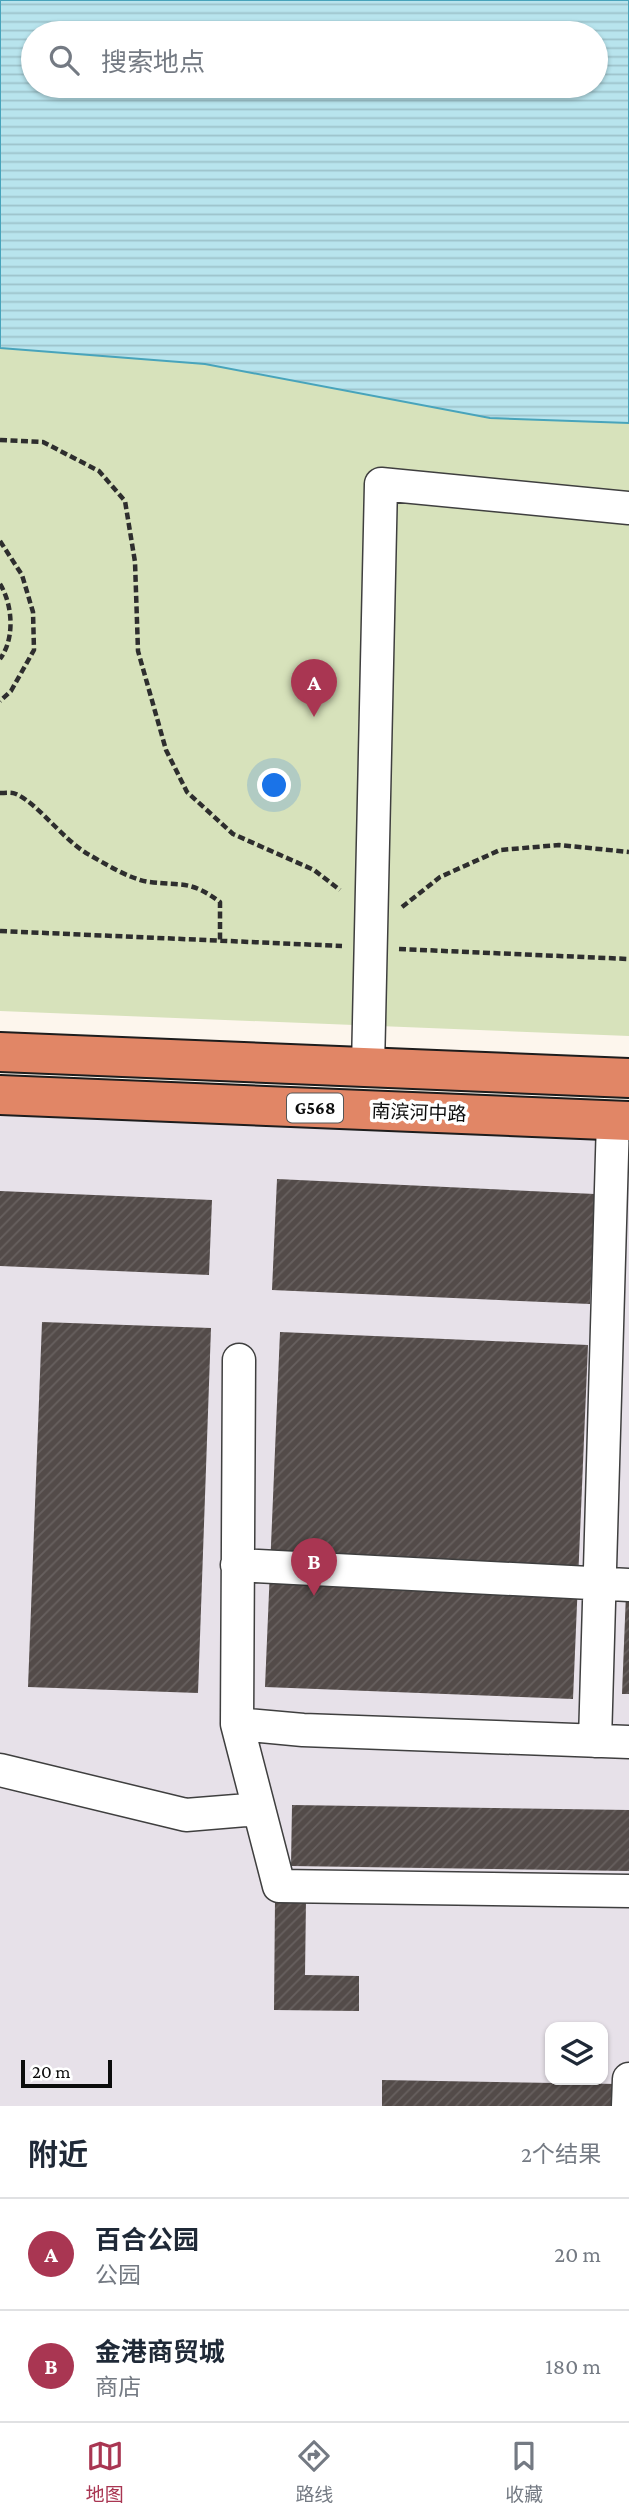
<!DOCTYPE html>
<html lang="zh">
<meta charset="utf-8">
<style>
:root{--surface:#fff;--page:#f2f2f3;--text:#1f2937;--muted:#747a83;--line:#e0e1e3;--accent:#a93652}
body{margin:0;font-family:"Crimson Pro","Noto Sans SC",serif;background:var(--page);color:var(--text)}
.controls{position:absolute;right:21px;bottom:21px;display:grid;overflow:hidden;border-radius:14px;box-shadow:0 2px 5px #0004}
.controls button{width:63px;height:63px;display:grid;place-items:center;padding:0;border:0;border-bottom:2px solid var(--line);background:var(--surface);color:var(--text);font:35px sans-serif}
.scale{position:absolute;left:21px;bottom:18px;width:91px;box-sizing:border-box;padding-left:7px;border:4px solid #0c0c0c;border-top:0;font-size:19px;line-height:24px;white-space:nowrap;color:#0c0c0c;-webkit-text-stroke:5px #fff;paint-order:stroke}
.you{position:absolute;left:275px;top:786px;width:24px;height:24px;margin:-18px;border:5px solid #fff;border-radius:50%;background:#1a73e8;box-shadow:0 0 0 10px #1a73e833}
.badge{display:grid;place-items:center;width:46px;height:46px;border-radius:50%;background:var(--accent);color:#fff;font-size:23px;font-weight:700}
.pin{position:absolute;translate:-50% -58px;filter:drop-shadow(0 2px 4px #0008)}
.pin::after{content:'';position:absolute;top:37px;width:24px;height:21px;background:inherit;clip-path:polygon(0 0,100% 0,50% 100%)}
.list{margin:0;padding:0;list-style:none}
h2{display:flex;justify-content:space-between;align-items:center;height:91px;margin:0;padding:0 28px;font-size:30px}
h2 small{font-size:23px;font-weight:400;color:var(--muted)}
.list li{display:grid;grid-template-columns:46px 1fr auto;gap:21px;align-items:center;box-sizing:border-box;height:112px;padding:0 28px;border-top:2px solid var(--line)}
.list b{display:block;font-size:26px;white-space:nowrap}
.list p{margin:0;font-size:23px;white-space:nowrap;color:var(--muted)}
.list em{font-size:23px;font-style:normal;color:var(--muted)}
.icon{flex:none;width:38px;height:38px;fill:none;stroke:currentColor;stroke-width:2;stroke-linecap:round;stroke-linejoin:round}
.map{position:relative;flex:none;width:629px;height:2106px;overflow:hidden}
.search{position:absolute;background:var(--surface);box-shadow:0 2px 5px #0004;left:21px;right:21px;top:21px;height:77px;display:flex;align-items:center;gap:18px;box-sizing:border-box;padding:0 24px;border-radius:38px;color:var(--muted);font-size:26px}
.sheet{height:315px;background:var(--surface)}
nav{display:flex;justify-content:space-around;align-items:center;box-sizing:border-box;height:98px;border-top:2px solid var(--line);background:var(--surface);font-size:19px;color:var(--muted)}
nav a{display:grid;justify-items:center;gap:4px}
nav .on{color:var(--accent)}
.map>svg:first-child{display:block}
.industrial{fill:#e7e1e9;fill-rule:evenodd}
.green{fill:#d7e2bb}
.water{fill:url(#water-rules);stroke:#48a4bb;stroke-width:2;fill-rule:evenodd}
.building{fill:url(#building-hatch)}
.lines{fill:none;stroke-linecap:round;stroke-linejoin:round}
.minor-casing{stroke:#3f3f3f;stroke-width:35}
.highway-casing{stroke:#1d1d1d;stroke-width:42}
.path{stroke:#2e2e2e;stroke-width:4.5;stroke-dasharray:7 3.5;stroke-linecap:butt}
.minor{stroke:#fff;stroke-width:32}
.highway{stroke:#e18666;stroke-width:38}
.labels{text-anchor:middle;stroke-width:7;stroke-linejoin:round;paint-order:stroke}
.shield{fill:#fff;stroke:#555;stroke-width:2}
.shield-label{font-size:18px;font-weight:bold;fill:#0c0c0c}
.street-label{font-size:19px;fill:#0c0c0c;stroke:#fff}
</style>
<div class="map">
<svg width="629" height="2106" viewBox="0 0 629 2106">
<defs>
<pattern id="water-rules" width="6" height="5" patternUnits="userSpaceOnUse" patternTransform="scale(1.75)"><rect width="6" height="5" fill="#b8e4ed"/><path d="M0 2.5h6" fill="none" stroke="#9dc2ca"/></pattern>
<pattern id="building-hatch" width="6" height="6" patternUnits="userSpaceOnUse" patternTransform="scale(1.75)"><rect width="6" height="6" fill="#534b49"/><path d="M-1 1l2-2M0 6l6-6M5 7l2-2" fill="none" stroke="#67605f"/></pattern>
</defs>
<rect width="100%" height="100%" fill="#fdf6ed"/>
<!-- industrial -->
<path class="industrial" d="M0 1106 629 1115V2106H0ZM550 2027H603V2080H550Z"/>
<!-- green -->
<path class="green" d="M0 348 205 364 490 418 629 423V1036L0 1011Z"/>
<!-- water -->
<path class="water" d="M0 0H629V423L490 418 205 364 0 348ZM33 33H596V86H33Z"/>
<!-- building -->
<path class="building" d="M277 1179 595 1194 590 1304 272 1290Z
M0 1191 212 1200 209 1275 0 1266Z
M42 1322 211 1328 198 1693 28 1687Z
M280 1332 588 1345 573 1699 265 1687Z
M627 1568H629V1694H622Z
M292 1805 629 1810V1871L291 1866Z
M275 1899H306L305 1975 359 1976V2011L274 2010Z
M382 2080 618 2084 617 2106H382Z"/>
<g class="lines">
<defs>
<path id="minor" d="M368 1067 381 484 629 508
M239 1360 237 1724 303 1730 629 1742
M237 1565 629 1585
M237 1724 279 1886 629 1891
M595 1741 613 1120
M0 1770 186 1815 259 1809
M628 2106 629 2079"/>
<path id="highway" d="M0 1052 629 1078
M0 1095 629 1121"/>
</defs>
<!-- minor casing -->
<use href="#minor" class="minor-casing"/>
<!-- highway casing -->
<use href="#highway" class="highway-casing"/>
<!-- path -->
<path class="path" d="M0 440 43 442 99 471 125 501 135 562 138 651 166 750 187 792 233 834 314 870 340 890
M0 541 22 575 33 612 34 650 11 691 0 701
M0 584C13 605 15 639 0 659
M0 793C5 793 11 792 16 794 37 803 62 838 86 853 104 863 129 879 149 882 183 886 190 880 220 902V941
M402 907 440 877 500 850 559 845 629 852
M0 931 342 946
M399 949 629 959"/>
<!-- minor -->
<use href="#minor" class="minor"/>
<!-- highway -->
<use href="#highway" class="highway"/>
</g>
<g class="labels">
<!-- shield labels -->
<rect class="shield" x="287" y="1093.5" width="56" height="29" rx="5"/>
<g class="shield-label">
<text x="315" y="1114">G568</text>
</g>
<!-- street labels -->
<g class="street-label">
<text transform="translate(419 1112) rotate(2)" y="7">南滨河中路</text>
</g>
</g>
</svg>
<div class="controls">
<button><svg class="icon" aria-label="layers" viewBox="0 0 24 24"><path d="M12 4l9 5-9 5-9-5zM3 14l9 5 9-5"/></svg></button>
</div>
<div class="scale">20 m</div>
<div class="you"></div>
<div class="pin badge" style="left:314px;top:717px">A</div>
<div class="pin badge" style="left:314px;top:1596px">B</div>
<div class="search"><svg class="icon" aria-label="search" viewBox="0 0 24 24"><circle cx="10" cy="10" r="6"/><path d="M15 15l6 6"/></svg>搜索地点</div>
</div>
<section class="sheet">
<h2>附近<small>2个结果</small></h2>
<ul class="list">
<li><span class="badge">A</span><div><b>百合公园</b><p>公园</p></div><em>20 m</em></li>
<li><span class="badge">B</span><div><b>金港商贸城</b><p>商店</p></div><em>180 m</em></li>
</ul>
</section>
<nav>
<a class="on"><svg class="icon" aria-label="map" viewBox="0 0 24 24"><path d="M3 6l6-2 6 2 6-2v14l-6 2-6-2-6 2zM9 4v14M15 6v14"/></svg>地图</a>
<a><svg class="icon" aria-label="directions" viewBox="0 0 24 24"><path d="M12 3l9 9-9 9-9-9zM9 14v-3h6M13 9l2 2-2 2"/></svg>路线</a>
<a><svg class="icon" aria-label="saved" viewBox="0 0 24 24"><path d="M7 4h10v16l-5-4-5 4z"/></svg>收藏</a>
</nav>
